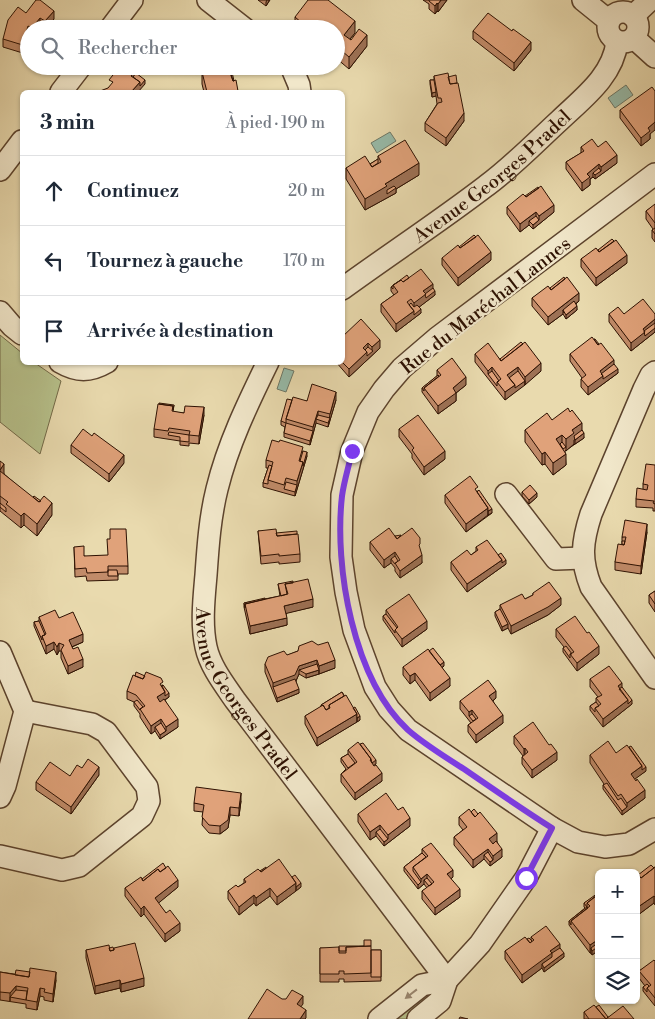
<!DOCTYPE html>
<html lang="fr">
<meta charset="utf-8">
<style>
:root{--surface:#fff;--page:#f6f6f7;--text:#1f2937;--muted:#747a83;--line:#e0e1e3}
body{margin:0;font-family:"Libre Bodoni",serif;background:var(--page);color:var(--text)}
.controls{position:absolute;right:15px;bottom:15px;display:grid;overflow:hidden;border-radius:8px;box-shadow:0 1px 4px #0004}
.controls button{width:45px;height:45px;display:grid;place-items:center;padding:0;border:0;border-bottom:1px solid var(--line);background:var(--surface);color:var(--text);font:25px sans-serif}
.stop{position:absolute;width:15px;height:15px;margin:-11px;border:4px solid #7c3aed;border-radius:50%;background:#fff}
.stop.end{background:#7c3aed;border-color:#fff;box-shadow:0 1px 5px #0008}
.list{margin:0;padding:0;list-style:none}
h2{display:flex;justify-content:space-between;align-items:center;height:65px;margin:0;padding:0 20px;font-size:21px}
h2 small{font-size:16px;font-weight:400;color:var(--muted)}
.list li{display:grid;grid-template-columns:32px 1fr auto;gap:15px;align-items:center;box-sizing:border-box;height:70px;padding:0 20px;border-top:1px solid var(--line)}
.list b{display:block;font-size:19px;white-space:nowrap}
.list em{font-size:16px;font-style:normal;color:var(--muted)}
.icon{flex:none;width:28px;height:28px;fill:none;stroke:currentColor;stroke-width:2;stroke-linecap:round;stroke-linejoin:round}
.map{position:relative;flex:none;width:655px;height:1019px;overflow:hidden}
.search{position:absolute;background:var(--surface);box-shadow:0 1px 4px #0004;left:20px;top:20px;width:325px;height:55px;display:flex;align-items:center;gap:12px;box-sizing:border-box;padding:0 18px;border-radius:28px;color:var(--muted);font-size:19px}
.panel{position:absolute;background:var(--surface);box-shadow:0 1px 4px #0004;left:20px;top:90px;width:325px;height:275px;border-radius:8px}
.map>svg:first-child{display:block}
.green{fill:#b6c08a;stroke:#726846}
.water{fill:#97bba9;stroke:#6d7766}
.lines{fill:none;stroke-linecap:round;stroke-linejoin:round}
.minor-casing{stroke:#5c432d;stroke-width:24}
.minor{stroke:#f1e7ca;stroke-width:21}
.wall{fill:#c18b69;stroke:#2d1102}
.shaded-wall{fill:#9d7155;stroke:#2d1102}
.building{fill:#e0a27a;stroke:#2d1102}
.oneway{fill:#998770}
.route{stroke:#7c3aed;stroke-width:6}
.labels{text-anchor:middle;stroke-width:4.5;stroke-linejoin:round;paint-order:stroke}
.street-label{font-size:19px;fill:#2d1102;stroke:#f1e7ca}
</style>
<div class="map">
<svg width="655" height="1019" viewBox="0 0 655 1019">
<rect width="100%" height="100%" fill="#e9daae"/>
<filter id="stains"><feTurbulence type="fractalNoise" baseFrequency=".004" numOctaves="4"/><feColorMatrix values="0 0 0 0 .2 0 0 0 0 .09 0 0 0 0 .02 0 0 0 .5 -.17"/></filter>
<radialGradient id="worn" r=".72"><stop offset=".6" stop-color="#630" stop-opacity="0"/><stop offset="1" stop-color="#630" stop-opacity=".3"/></radialGradient>
<!-- green -->
<path class="green" d="M0 335 22 353V362L35 363 61 381 40 454 0 422Z
M429 993H433L432 998 406 1019H396Z"/>
<!-- water -->
<path class="water" d="M626 85 633 95 615 108 608 98Z
M390 132 396 141 377 153 371 143Z
M284 368 294 371 286 392 277 389Z"/>
<g class="lines">
<defs>
<g id="minor">
<path d="M208 0 245 29"/>
<path d="M583 0 609 21"/>
<circle cx="623" cy="27" r="15"/>
<path d="M633 16 650 0"/>
<path d="M110 29 132 0"/>
<path d="M634 38 655 57"/>
<path d="M291 66 299 85 300 92"/>
<path d="M61 92 81 66"/>
<path d="M0 170 22 141"/>
<path d="M655 174 437 338 402 368 384 389 368 412 352 451 342 495 341 557 346 592 354 630 375 687 389 709 408 730 552 828 578 842 605 847 629 844 655 829"/>
<path id="s1" d="M342 289C390 254 439 222 486 186 512 167 536 142 560 120 583 98 613 76 617 42"/>
<path d="M0 312 12 326 22 334"/>
<path d="M60 362C77 372 90 372 107 362"/>
<path id="s2" d="M268 362C248 403 228 444 217 489 210 517 208 546 206 575 204 598 201 624 206 647 210 666 224 684 235 700L447 980"/>
<path d="M655 372 651 375 644 389 591 514C582 542 580 559 591 587L655 678"/>
<path d="M506 494 556 559 583 558"/>
<path d="M0 652 25 711 5 786 0 797"/>
<path d="M0 856 62 870 79 866 142 816 149 801 147 787 106 732 92 724 25 711"/>
<path d="M379 1019 422 985 447 980"/>
<path d="M418 1019 440 1001 447 980 480 944 526 878 552 828"/>
</g>
</defs>
<!-- minor casing -->
<use href="#minor" class="minor-casing"/>
<!-- minor -->
<use href="#minor" class="minor"/>
</g>
<!-- wall -->
<path class="wall" d="M258 0H270L266 6Z
M423 0H447L438 12 437 11 435 14 429 9V4Z
M26 13 54 19 45 29 40 25 38 29H29V45L26 54 3 47V39Z
M295 17 355 33 350 39 367 46 349 69 336 58V29H295Z
M473 31 531 50 514 71 473 39Z
M202 72 230 73 238 92H204L202 84Z
M434 76 448 77 464 121 446 146 425 131V123L437 104 436 96 432 97 430 84V80H434Z
M620 110 650 134V139L641 146 620 118Z
M581 147H598L617 163 595 179 593 177 590 179V185L582 191 566 169V162L581 153Z
M378 156 419 175 396 189V193L365 210 346 179V168L370 164 378 159Z
M21 197H22V217L21 209Z
M655 205V242L652 238V230L653 229 646 219V211Z
M507 207 554 212 533 229 529 225 520 232 507 214Z
M598 250 627 263 596 286 581 267V259Z
M442 258 491 260 458 286 442 265Z
M409 278 433 288 435 295 419 307 421 313 396 332 381 312V304L394 295 391 291V287Z
M550 288 579 301 576 304 577 310 566 319 563 314 548 325 532 306V298Z
M609 314H655V332L631 351 609 322Z
M344 334 380 348 349 377 336 362H342Z
M475 354 500 359 541 371 505 400 475 362Z
M570 354 614 364 618 373 588 395 581 387V379L582 378 570 361Z
M437 370 466 385 456 393V401L438 414 422 392V388L437 376Z
M292 400 307 401 336 400 328 427 316 423 310 445 284 437V433L285 427 281 425V421Z
M174 405 173 412 184 413 204 415 199 444 189 443V446L180 445V441L154 437V429Z
M552 420 582 430 584 438 565 451 566 465 553 475 545 464 542 465 525 442V430Z
M399 429 445 459 424 475 412 458V454L399 437Z
M71 445 124 463 109 482 71 453Z
M303 451 307 456 295 496 263 487V483L268 468H266V460Z
M0 461 4 474 52 515 37 536 24 525 21 528 0 511Z
M655 465V511H653V508L636 507V499L643 489V484Z
M478 491 492 513 466 532 445 503V495Z
M522 492 537 497 529 504 522 496Z
M258 531 276 533 300 554V562L279 564V562L261 564Z
M647 532 641 574 615 570V562L622 544V537Z
M395 536 420 550 422 563 400 578 395 571V568L391 563 384 568 370 550V542Z
M74 547 84 556 128 566V574H118V580L87 581 86 576 75 577Z
M476 547 498 555 506 564 467 592 451 570V562L471 555 476 551Z
M293 583 313 607 286 613 287 625 250 634 244 607V603L280 596 278 584Z
M655 591V612L649 603V595Z
M533 593 561 605 548 615 511 634 508 628 502 631 495 616V612L500 609V605L525 599 533 595Z
M386 610 427 629 402 647 383 620V616L386 614Z
M39 617 59 618 83 642 72 647 83 667 68 674 61 658V651H59L57 655 54 649 46 654 34 626V622L39 621Z
M556 629 599 654 577 671 563 652V648L564 647 556 637Z
M298 651 335 668 319 674 306 678 299 674 296 681 299 693 277 702 265 672V664Z
M444 666 442 668 450 686 430 701 415 680 410 684 403 675V667Z
M590 679 622 687 632 704 603 727 590 710V706L596 702V698L598 697 590 687Z
M163 685 169 697 165 700 178 727 160 739 155 731 151 734 140 717V714L134 706V702L127 699V691Z
M342 692 360 720 317 746 305 724V716L321 707V705Z
M496 698 493 701 503 723 476 743 468 732V725L471 723 460 709V701Z
M514 736 557 760 532 778 522 764V757L523 756 514 744Z
M348 750 376 764 373 765 382 781 355 800 341 782V774L346 769 341 762V758L348 754Z
M616 753 646 771 634 779 645 798 622 815 603 789V785L604 784 590 763V755Z
M82 768 99 775 71 814 36 790V782L70 776Z
M241 801 239 816 230 815 228 828 220 834 209 833 202 825 203 812 194 811V803Z
M358 814 410 826 384 846 376 836 370 840 358 822Z
M459 817 497 841 502 857 490 866 484 859 473 868 454 845V837L463 830 459 825Z
M422 849 453 877 451 879 460 897 435 915 422 899V891L427 888 424 884 418 889 404 871V867L422 853Z
M655 867V905L654 903 638 915 636 912V876Z
M266 868 292 877 301 887 277 905 270 896 256 906 254 903 239 915 228 899V891L238 887 244 883V879Z
M142 879 178 887 158 903 180 931 165 942 144 914 141 917 125 896V888Z
M599 894V950L592 955 591 953H590L569 925V921L585 908 584 907V903Z
M531 937 560 948 564 957 544 972 542 968 522 983 505 959V951L527 939 531 941Z
M109 948 114 950 144 986 121 992 120 988 95 994 86 958V950Z
M320 948 371 950H381V981L344 982V979H339V982H320Z
M655 961V1006L643 991V987L645 986 639 978V971Z
M0 972 56 980 53 1002 44 1000V997L40 996 37 1010 26 1008V1004L0 1000Z
M596 1007 608 1017 634 1019H584V1012Z"/>
<!-- shaded-wall -->
<path class="shaded-wall" d="M267 0H269V1L266 6V2Z
M441 0H447L438 12V4Z
M437 3V11L435 14V6Z
M54 11V19L45 29V21Z
M40 18V25L38 29H32V28Z
M355 21V33L344 46V35Z
M367 35V46L349 69V57Z
M29 38V45L26 54V46Z
M531 42V50L514 71V63Z
M136 70V77L131 79V76Z
M145 80V84L138 92H131L140 82Z
M436 92V96L432 97V93Z
M464 113V121L446 146V138Z
M655 122V130L650 134V139L641 146V138L648 128Z
M617 155V163L595 179V175L593 173V177L590 179V185L582 191V183L587 174 599 164V172L601 171V167Z
M419 163V175L396 189V193L365 210V199L385 184Z
M554 205V212L533 229V225L539 220V216Z
M536 212V220L529 221V225L520 232V224Z
M491 252V260L458 286V278Z
M627 255V263L596 286V278Z
M433 284V292L435 291V295L414 311V303L423 291Z
M579 293V301L564 313 563 310V314L548 325V317Z
M577 306V310L566 319V315Z
M421 309V313L396 332V324L414 311Z
M655 319V332L631 351V343L643 329Z
M380 340V348L349 377V369L367 352 372 351V347Z
M368 343V351L363 352V348Z
M614 360V368L618 369V373L588 395V387L600 371Z
M541 363V371L525 385V377Z
M492 367V375L488 374V371Z
M518 367V375L509 382 507 375Z
M466 377V385L456 393V401L438 414V406L453 388Z
M525 381V385L505 400V392L515 385Z
M336 392V400L328 427 330 414Z
M204 407V415L199 444V436Z
M318 411V419H316V423L310 445V441L313 431V427Z
M582 423V434L574 440V444L566 451V439L572 430Z
M584 433V438L575 444V440Z
M562 435V446L558 449 556 439Z
M445 451V459L424 475V467Z
M307 452V456L295 496V492L297 485V481L303 462Z
M545 452V464L542 465V454Z
M566 454V465L553 475V463Z
M124 455V463L109 482V474Z
M4 464V476L0 478V470Z
M537 493V497L529 504V500Z
M52 503V515L37 536V524Z
M488 508V515L466 532V524Z
M492 509V513L488 515V511Z
M24 513V525L21 528V516Z
M647 524V532L641 574V566Z
M395 552V560L391 559V563L384 568V560Z
M422 555V563L400 578V571Z
M502 560H506V564L467 592V584Z
M561 598V605L548 615 511 634V626Z
M313 599V607L284 614V606Z
M287 618V625L250 634V626Z
M427 621V629L402 647V639Z
M508 624V628L502 631V627Z
M83 634V642L69 648V640Z
M54 642V649L46 654V646Z
M59 643V651L57 655V647Z
M599 646V654L577 671V663Z
M83 659V667L68 674V666Z
M317 660V668L299 670V674L295 683 273 687V683L299 666Z
M335 660V668L319 674V666Z
M444 662V666L438 670V666Z
M319 670V674L306 678V674Z
M415 673V680L410 684V676Z
M450 678V686L430 701V693Z
M622 683V691L619 693 618 686Z
M299 689V693L277 702V698Z
M496 691V698L489 704V696Z
M165 692 169 693V697L157 705V697Z
M628 700H632V704L603 727V719Z
M472 710V718L469 716V712Z
M357 714V722L317 746V738Z
M503 715V723L476 743V735Z
M360 716V720L357 722V718Z
M161 719V727H155V731L151 734V726Z
M178 719V727L160 739V735L166 731V727Z
M525 748V756L524 757V749Z
M557 752V760L532 778V770Z
M371 759 376 760V764L370 768V760Z
M642 766 646 767V771L631 782V774Z
M99 767V775L71 814V807Z
M382 773V781L355 800V793Z
M645 790V798L622 815V811L627 807V803Z
M241 793V801L239 816V808Z
M230 807V815L228 828 220 834V826Z
M410 818V826L384 846V842L388 839V835Z
M380 825V833L376 832V836L370 840V832Z
M497 833V841L491 845 489 839Z
M488 849V856L484 855V859L473 868V860Z
M502 849V857L490 866V862L493 860V856Z
M453 870V877L447 882V874Z
M427 874V882L424 880V884L418 889V885L421 882V879Z
M178 880V887L155 906V898Z
M296 883V891L277 905V897Z
M301 883V887L296 891V887Z
M270 888V896L256 906V898Z
M460 889V897L435 915V908Z
M254 895V903L239 915V907Z
M654 896V903L638 915V907Z
M144 906V914L141 917V909Z
M180 923V931L165 942V934Z
M599 939V950L592 955V951L591 948V953H590V945Z
M560 944V952L542 964V968L522 983V975L550 951Z
M564 953V957L544 972V968Z
M56 972V980L53 1002V994Z
M144 978V986L121 992V984Z
M120 980V988L95 994V986Z
M16 986V994L10 997V1001V993Z
M40 988V996L37 1010V1002Z
M303 996V1004L297 1012V1004Z
M306 1010V1018L305 1019H300Z"/>
<!-- building -->
<path class="building" d="M36 0H40L54 11 45 21 40 18 32 28 28 26 26 33H29V38L26 46 3 39 8 20 18 7 26 13Z
M308 0H328L355 21 344 35 351 40 359 29 367 35 349 57 336 46V29H320L322 27 318 24 314 29H309L295 17Z
M429 0H441L438 4 437 3 435 6 429 1Z
M488 13 512 31 513 29 531 42 514 63 473 31Z
M120 66H132L136 70 131 76 140 82 131 92H99L100 91 108 88 113 82 109 80Z
M225 66H229L233 81 236 80 238 91 233 92H207L202 72Z
M232 72 234 81H233L230 73Z
M136 73 145 80 140 86V82L133 77Z
M448 73 450 84 458 83 464 113 446 138 425 123 438 103 442 102 441 98H438L434 76Z
M456 75 457 83 450 84 448 77Z
M430 80H434L436 92 432 93Z
M652 87 655 91V122L648 128 650 131 641 138 620 110Z
M592 139 598 147 606 141 617 155 601 167 599 164 587 174 590 177 582 183 566 162 584 151 581 147Z
M405 140 419 163 385 184 387 186 365 199 346 168 365 156 372 167 381 162 378 156Z
M378 159V163L372 167 370 164Z
M599 168 601 171 595 175 593 173Z
M394 186 396 188 387 194V190Z
M541 186 554 205 539 216 536 212 520 224 507 207 523 194 526 197Z
M538 187 539 188 526 197 525 196Z
M655 204V223L646 211Z
M536 216 539 220 533 225 529 221Z
M655 228V234L652 230Z
M474 235 476 237 460 248 459 247Z
M478 235 491 252 458 278 442 258 458 245 460 248Z
M612 239 614 241 599 252 598 250Z
M616 240 627 255 596 278 581 259 596 248 599 252Z
M421 269 433 284 423 291 426 294 414 303 411 299 407 302 414 311 396 324 381 304 398 292 393 285 401 280 403 282Z
M407 275 409 278 403 282 401 280 393 285V289L391 287Z
M564 277 565 279 551 290 550 288Z
M567 277 579 293 548 317 532 298 548 286 551 290Z
M433 288 435 291 426 298 425 294Z
M643 299 655 314V319L643 329 645 332 631 343 609 314 618 307 624 314Z
M574 301 577 306 566 315 563 310Z
M411 303 414 307 417 305 421 309 414 315V311L409 305Z
M361 319 380 340 372 347 368 343 363 348 367 352 349 369 342 362V337Z
M655 323V328L645 336 644 331Z
M592 337 598 345 601 343 614 360 600 371 603 376 588 387 581 379 586 375 570 354Z
M594 339H595L599 344 598 345Z
M521 342 523 344 501 361 500 359Z
M525 342 541 363 525 377 518 367 507 375 515 385 505 392 497 382 501 379 492 367 488 371 475 354 488 343 501 361Z
M368 347 373 351 367 356V352L365 350Z
M452 358 466 377 453 388 456 393 438 406 424 388 441 375 437 370Z
M614 364 618 369 603 379V376L601 374Z
M492 371 499 381 497 382V386L488 374Z
M518 371 525 381 515 388V385L509 378Z
M438 375 439 376 424 388V391L422 388Z
M312 384 336 392 330 414 318 411 313 427 286 419 293 397 307 401Z
M287 399 292 400 286 419V423L281 421Z
M159 403 174 405 173 410V406L159 404Z
M158 404 173 406 172 411 184 413 185 406 204 407 199 436 189 435 190 431 169 428 168 431 154 429Z
M568 408 570 412 572 410 582 423 572 430 574 433 566 439 562 435 556 439 566 454 553 463 545 452 542 454 525 430 547 413 552 420Z
M318 415 330 418 328 423 316 419Z
M418 415 445 451 424 467 412 450 414 448 399 429Z
M286 423 313 431 310 441 284 433Z
M83 429 92 436 94 433 124 455 109 474 71 445Z
M582 430 584 433 575 440 574 436Z
M169 432 189 435V442L180 441V437L168 435Z
M272 440 279 442 280 440 303 447 299 461 303 462 297 481 286 478 284 485 268 480 273 462 266 460Z
M562 442 566 447 563 449 560 444Z
M303 451 307 452 303 466V462L300 461Z
M0 461 4 464 0 470Z
M646 464 655 465V504L653 503 654 501 636 499 637 488 647 490 648 485 643 484Z
M269 465 272 466 268 480V484L263 483Z
M0 471 39 502 44 496 52 503 37 524 24 513 21 516 6 504 8 502 0 496Z
M470 476 478 487 475 489 488 508 466 524 445 495Z
M286 482 297 485 295 492 284 489Z
M530 485 537 493 529 500 522 492Z
M479 490 492 509 488 511V508L477 492Z
M34 496 41 501 39 502 33 497Z
M0 503 6 508V512L0 507Z
M625 520 647 524 641 566 615 562 618 544 624 545 626 537H622Z
M389 528 397 539 412 528 420 538V544L419 545 422 555 400 571 395 563 400 560 395 552 384 560 370 542Z
M110 529H126L128 566H108V572L87 573 86 568 75 569 74 547 84 546V556L108 555 107 539H110Z
M276 529 277 536 298 534 300 554 279 556V554L261 556 258 531Z
M297 531V534L277 536 276 533Z
M401 535 397 539 395 536Z
M487 540 502 560 467 584 451 562 467 550 471 555 478 550 476 547Z
M622 541H625L624 545 622 544Z
M501 553 506 560 502 563V560L498 555Z
M395 556 398 561 395 564 391 559Z
M108 570H117L118 576H108Z
M308 579 313 599 284 606 287 618 250 626 245 604 288 594 285 584Z
M293 581V583L285 584 287 594 281 596 278 584Z
M549 582 561 598 548 607 511 626 500 605 522 594 525 599 533 595V593Z
M655 591V604L649 595Z
M409 594 427 621 402 639 395 630 398 627 386 610Z
M265 598V599L245 604V608L244 603Z
M500 609 508 624 502 627 495 612Z
M55 610 59 618 73 612 83 634 69 640 73 649 78 647 83 659 68 666 61 650 64 645 59 643 57 647 54 642 46 646 42 636 46 634 39 617Z
M386 614 397 628 395 630V633L383 616Z
M575 616 587 633 589 632 599 646 577 663 570 654 574 652 556 629Z
M39 621 45 635 42 636V640L34 622Z
M312 641 318 645 328 642 335 660 319 666 317 660 299 666 295 675 273 683 265 664 268 657 284 651 287 655 298 651 299 646Z
M566 646 572 654H570V658L563 648Z
M433 648 444 662 440 665 429 651Z
M428 649 450 678 430 693 415 673 410 676 403 667Z
M317 664 319 670 306 674 299 670Z
M609 666 622 683 618 686 628 700 603 719 595 708 601 704 596 698 602 695 590 679Z
M136 672 145 676 143 679 135 676Z
M146 672 161 678 163 682 160 684 165 692 157 697 160 702 164 699 178 719 166 727 161 719 151 726 140 709 145 706 136 695 127 691 133 675 143 679Z
M295 679 299 689 277 698 273 687Z
M488 680 496 691 489 696 503 715 476 735 468 725 478 718 472 710 469 712 460 701Z
M163 685 169 693 165 696V692L162 686Z
M622 687 632 700 628 704V700L619 689Z
M342 692 344 696 329 705V708L326 710 323 705 322 706 321 705Z
M346 695 357 714 317 738 305 716 323 705 326 710 330 708 329 705Z
M137 700 143 707 140 709V710L134 702Z
M596 702 599 706 595 708V712L590 706Z
M355 707 360 716 357 718V714L353 708Z
M472 714 476 719 473 721 469 716Z
M533 722 549 745 551 744 557 752 532 770 522 757 528 752 525 748 524 749 514 736Z
M161 723 166 731 160 735 155 727Z
M608 741 616 753 627 745 642 766 631 774 636 781 637 779 645 790 627 803 621 794 618 796 590 755Z
M358 742 371 759 370 760 374 766 376 765 382 773 355 793 341 774 357 762 348 750Z
M363 743 376 760 372 763 371 759 360 744Z
M631 746 646 767 642 770V766L629 747Z
M348 754 355 763 348 768 341 758Z
M88 759 99 767 71 807 36 782 50 762 70 776 77 765 82 768Z
M607 783 618 800 621 798 627 807 622 811 603 785Z
M196 787 241 793 239 808 230 807 228 820 220 826 209 825 202 817 204 805 194 803Z
M386 793 398 810 403 807 410 818 388 835 380 825 370 832 358 814Z
M469 809 475 817 480 812 497 833 489 839 493 844 496 841 502 849 493 856 488 849 473 860 454 837 467 827 459 817Z
M474 809 478 814 475 817 471 812Z
M380 829 388 839 384 842 376 832Z
M431 843 453 870 447 874 460 889 435 908 422 891 434 882 427 874 421 879 413 867 428 856 422 849Z
M488 852 493 860 490 862 484 855Z
M422 853 426 857 413 867V871L421 882 418 885 404 867Z
M279 859 296 883 277 897 270 888 256 898 254 895 239 907 228 891 236 885 238 887 246 882 244 879 258 869 261 872Z
M163 863 166 868 160 872 158 869 143 881 142 879Z
M651 865 654 868 641 878 638 875Z
M168 866 178 880 155 898 166 913 170 910 180 923 165 934 144 906 141 909 125 888 141 877 143 881 158 869 160 872Z
M266 867V868L261 872 260 871Z
M655 867V897L654 896 638 907 636 904V876L638 874 641 878Z
M295 875 301 883 296 887V883L292 877Z
M427 878 432 884 429 886 424 880Z
M598 893V894L587 903V907L584 903Z
M599 894V939L590 945 571 921 590 906 587 903Z
M587 907 588 908 571 921V925L569 921Z
M546 926 560 944 550 951 552 953 522 975 505 951 525 937 530 943 534 940 531 937Z
M529 938 532 941 530 943 527 939Z
M364 940H371V946L346 947V951H339V946H364Z
M599 942V946L592 951 591 948Z
M135 943 144 978 121 984 120 980 95 986 86 950 109 945 110 951 114 950V948Z
M371 946V973L344 974V971H339V974H320V948L339 947V953H346V947Z
M113 947 114 950 110 951 109 948Z
M560 948 564 953 544 968 542 964 552 957V953Z
M371 950H381V977H371Z
M654 960 655 961V998L647 988 651 985 639 971Z
M30 968 56 972 53 994 44 992 45 989 40 988 37 1002 26 1000 28 988 16 986 10 993 0 992V972L29 977Z
M16 970 30 972 29 977 15 975Z
M647 984 649 986 647 988V992L643 987Z
M267 989 282 999H286L292 990 303 996 297 1004 306 1010 300 1019H248Z
M16 990 27 991 26 1000 10 997Z
M594 1005 606 1019 623 1006 634 1019H589L584 1012Z
M599 1005 608 1017 606 1019 596 1007Z
M460 1017 468 1019H459Z"/>
<!-- one-way arrows -->
<defs><path id="oneway-solid" d="M-6-.8H1V-3.2L6.5 0L1 3.2V.8H-6Z" transform="scale(1.25)"/></defs>
<use class="oneway" href="#oneway-solid" transform="translate(411 994) rotate(142)"/>
<g class="lines">
<!-- route -->
<path class="route" d="M352 451C349 466 344 481 342 496 334 567 353 679 408 730 424 744 445 757 464 769 493 789 522 809 552 828L526 878"/>
</g>
<g class="labels">
<!-- street labels -->
<g class="street-label">
<text dy="7" stroke="none"><textPath href="#s1" startOffset="188">Avenue Georges Pradel</textPath></text>
<text transform="translate(485 305) rotate(-38)" y="7">Rue du Maréchal Lannes</text>
<text dy="7" stroke="none"><textPath href="#s2" startOffset="355">Avenue Georges Pradel</textPath></text>
</g>
</g>
<rect width="100%" height="100%" filter="url(#stains)"/>
<rect width="100%" height="100%" fill="url(#worn)"/>
</svg>
<div class="controls">
<button>+</button>
<button>−</button>
<button><svg class="icon" aria-label="layers" viewBox="0 0 24 24"><path d="M12 4l9 5-9 5-9-5zM3 14l9 5 9-5"/></svg></button>
</div>
<div class="stop" style="left:526px;top:878px"></div>
<div class="stop end" style="left:352px;top:451px"></div>
<div class="search"><svg class="icon" aria-label="search" viewBox="0 0 24 24"><circle cx="10" cy="10" r="6"/><path d="M15 15l6 6"/></svg>Rechercher</div>
<section class="panel">
<h2>3 min<small>À pied · 190 m</small></h2>
<ul class="list">
<li><svg class="icon" aria-label="ahead" viewBox="0 0 24 24"><path d="M12 20V5M6 11l6-6 6 6"/></svg><div><b>Continuez</b></div><em>20 m</em></li>
<li><svg class="icon" aria-label="left" viewBox="0 0 24 24"><path d="M17 20v-9H6M10 6l-5 5 5 5"/></svg><div><b>Tournez à gauche</b></div><em>170 m</em></li>
<li><svg class="icon" aria-label="arrive" viewBox="0 0 24 24"><path d="M6 21V4h12l-3 4 3 4H6"/></svg><div><b>Arrivée à destination</b></div></li>
</ul>
</section>
</div>
